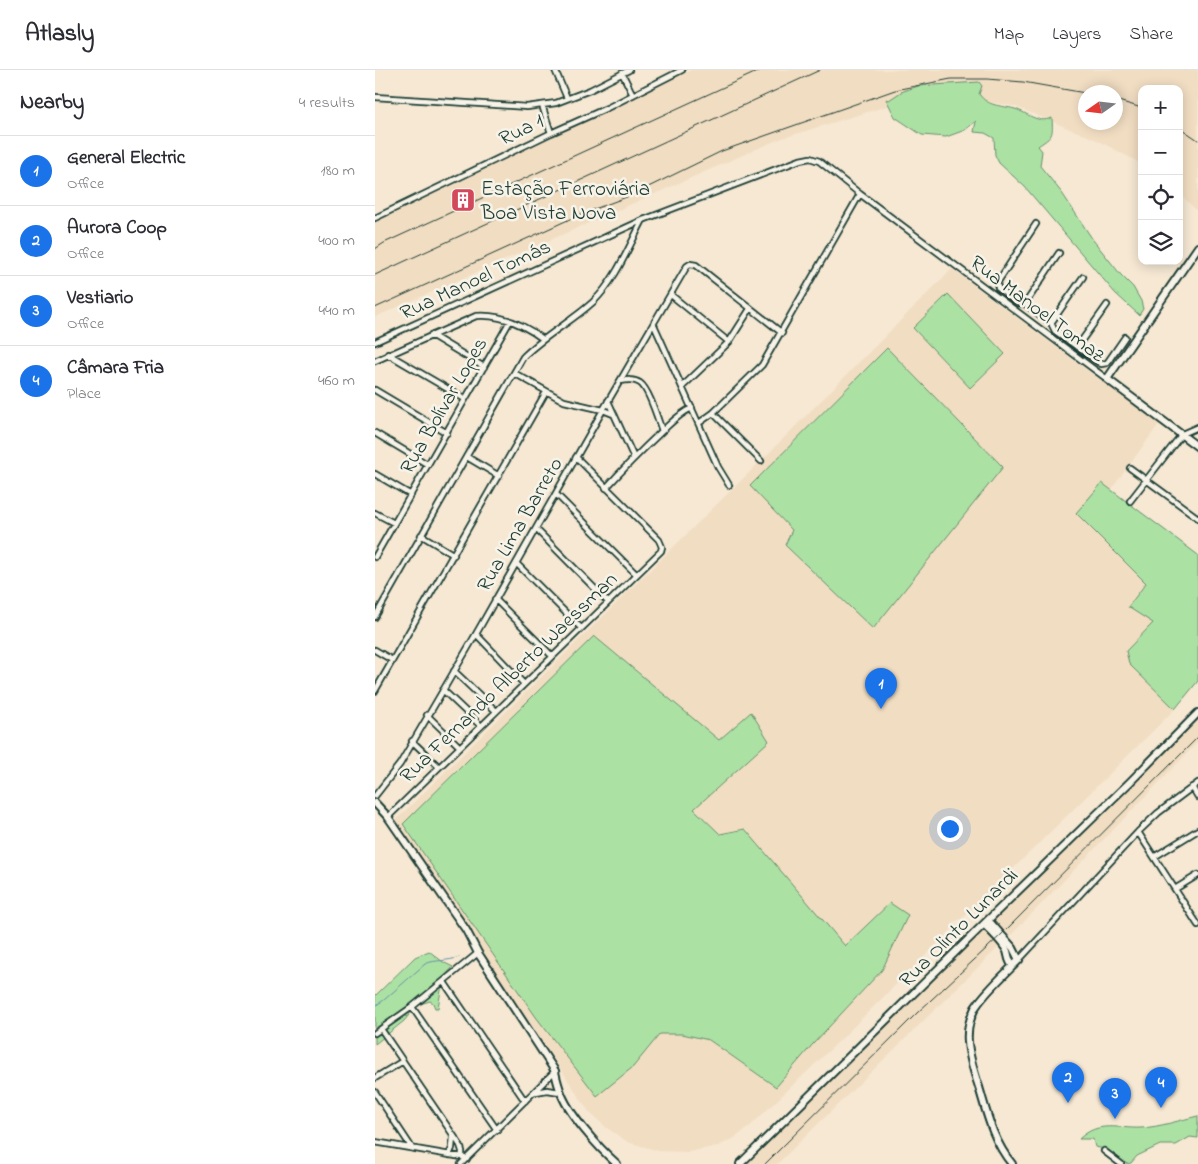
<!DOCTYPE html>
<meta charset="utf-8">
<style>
:root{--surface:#fff;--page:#f7f7f7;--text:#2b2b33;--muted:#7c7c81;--line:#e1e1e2;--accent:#1a73e8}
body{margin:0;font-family:"Indie Flower",sans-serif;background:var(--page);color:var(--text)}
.controls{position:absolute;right:15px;top:15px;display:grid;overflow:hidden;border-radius:10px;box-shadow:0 2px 12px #0003}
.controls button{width:45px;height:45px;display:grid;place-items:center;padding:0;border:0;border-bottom:1px solid var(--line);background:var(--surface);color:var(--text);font:25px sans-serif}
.compass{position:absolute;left:703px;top:15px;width:45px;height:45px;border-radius:50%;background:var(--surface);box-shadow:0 2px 12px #0003;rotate:256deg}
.you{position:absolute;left:574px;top:758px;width:18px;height:18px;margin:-12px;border:4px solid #fff;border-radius:50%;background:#1a73e8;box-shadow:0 0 0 8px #1a73e833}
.badge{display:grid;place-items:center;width:32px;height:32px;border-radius:50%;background:var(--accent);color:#fff;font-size:16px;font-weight:700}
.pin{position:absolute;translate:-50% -41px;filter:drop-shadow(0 1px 2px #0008)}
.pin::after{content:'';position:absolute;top:26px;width:18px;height:15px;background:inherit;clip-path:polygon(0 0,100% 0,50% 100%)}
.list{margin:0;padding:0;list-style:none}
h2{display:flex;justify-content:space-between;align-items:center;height:65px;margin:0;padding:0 20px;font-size:21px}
h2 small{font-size:16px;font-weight:400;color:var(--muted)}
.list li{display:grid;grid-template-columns:32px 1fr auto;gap:15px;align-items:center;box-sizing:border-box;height:70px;padding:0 20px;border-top:1px solid var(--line)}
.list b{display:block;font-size:19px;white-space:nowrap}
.list p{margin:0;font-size:16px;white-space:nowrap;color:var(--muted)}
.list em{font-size:16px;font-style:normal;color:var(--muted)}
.icon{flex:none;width:28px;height:28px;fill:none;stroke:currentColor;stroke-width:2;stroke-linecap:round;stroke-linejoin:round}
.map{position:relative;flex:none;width:823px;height:1094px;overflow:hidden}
header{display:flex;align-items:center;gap:30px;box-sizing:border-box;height:70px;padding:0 25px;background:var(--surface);border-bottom:1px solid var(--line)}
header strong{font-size:24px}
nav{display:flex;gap:28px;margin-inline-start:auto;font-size:18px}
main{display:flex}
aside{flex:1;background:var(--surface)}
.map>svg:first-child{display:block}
.built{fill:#f1ddc2;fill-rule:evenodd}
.green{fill:#ace1a4;stroke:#668f6c}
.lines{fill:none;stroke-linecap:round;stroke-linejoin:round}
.stream{stroke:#6293a4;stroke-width:1}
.street-casing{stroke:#1f3d34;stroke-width:8}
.secondary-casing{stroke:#1f3d34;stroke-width:10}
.street{stroke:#f7f3e8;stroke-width:4.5}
.secondary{stroke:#f7f3e8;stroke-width:6}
.rail{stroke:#1f3d34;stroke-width:1}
.labels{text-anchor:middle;stroke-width:5;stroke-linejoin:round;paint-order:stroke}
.street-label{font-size:21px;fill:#1f3d34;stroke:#f7f3e8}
.poi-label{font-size:21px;fill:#1f3d34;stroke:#f7f3e8;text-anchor:start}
</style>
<header>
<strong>Atlasly</strong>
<nav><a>Map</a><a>Layers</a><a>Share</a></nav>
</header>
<main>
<aside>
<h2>Nearby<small>4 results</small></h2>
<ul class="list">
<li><span class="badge">1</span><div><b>General Electric</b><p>Office</p></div><em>180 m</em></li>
<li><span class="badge">2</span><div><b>Aurora Coop</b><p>Office</p></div><em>400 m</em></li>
<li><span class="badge">3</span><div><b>Vestiario</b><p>Office</p></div><em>440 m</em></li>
<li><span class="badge">4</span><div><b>Câmara Fria</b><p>Place</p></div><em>460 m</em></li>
</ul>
</aside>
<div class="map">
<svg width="823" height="1094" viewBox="0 0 823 1094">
<rect width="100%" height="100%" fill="#f6e8d3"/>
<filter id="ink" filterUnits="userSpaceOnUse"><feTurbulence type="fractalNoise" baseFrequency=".02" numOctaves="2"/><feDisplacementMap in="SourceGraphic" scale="10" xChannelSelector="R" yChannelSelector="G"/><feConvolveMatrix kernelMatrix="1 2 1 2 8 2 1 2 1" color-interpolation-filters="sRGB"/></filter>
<g filter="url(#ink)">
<!-- built -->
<path class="built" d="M316 0H823V142L804 123V19H767V94L720 69 639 36 606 31 525 32 404 69 0 247V152ZM710 22H740V52H710Z
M577 199 784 354 736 420 823 485V611L800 639 588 848 578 852 579 857 463 972 374 1057 358 1069 343 1076 313 1082 284 1081 253 1072 232 1058 215 1043 20 751 386 391Z
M823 643V672L636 865 402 1094H365Z"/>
<!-- green -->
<path class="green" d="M604 12 607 16 604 24C613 37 626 35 640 39 653 43 662 54 677 48 678 66 678 66 663 76L667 81 665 96 687 123 718 170 746 205 758 217 766 231 768 239 764 245 740 223 650 117 624 93 620 85 619 68 610 63 599 62 601 51 590 60 571 67 547 65 520 47 511 29 514 30 526 22 543 16Z
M573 224 630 284 595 318 538 258Z
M512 278 628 397 498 559 410 475 417 460 375 416Z
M727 413 823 485V611L800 639 754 594 751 581 778 553 753 537 771 513 701 443Z
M219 566 344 670 376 642 394 671 319 739 345 764 370 759 470 876 515 833 533 845 507 900 438 974 401 1017 334 970 307 964H285L258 997 222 1026 161 947 28 754Z
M54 881 68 892 78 897 68 908 63 938H60L58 933 55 931 42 935 29 951 0 974V926L40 887Z
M823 1046V1068L815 1067 801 1075H785L762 1086 756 1093 752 1094 730 1079 720 1077 718 1069H704C724 1050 742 1059 766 1058 785 1057 805 1050 823 1046Z"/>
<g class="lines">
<!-- stream -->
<path class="stream" d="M0 936 9 930 50 894C61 889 73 892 84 887"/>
<defs>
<path id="street" d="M180 0 192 28
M247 3 258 25
M0 27 152 37 181 33 215 20 254 0
M167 35 176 63
M0 148 176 63 232 38 307 0
M661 154 622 213 623 218 642 233 650 234 676 253 680 261 726 294 732 293 750 267
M296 225 354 272
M650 234 684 183
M676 253 708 207
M279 255 343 397 354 415
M56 265 109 297
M0 272 268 150 425 90 435 88 444 91 485 124 732 309
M702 277 732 235
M13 284 90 329
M0 291 101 246C126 244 148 254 168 269
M139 303 189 331 228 340 238 344
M245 311C252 310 259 309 265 313 274 319 283 350 287 361
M307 317 354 272 375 239
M0 320 72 363
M233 331 259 388
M338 343 386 391
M324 353 338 343 387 295 485 124
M0 363 52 394
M92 387 124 406
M755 398 823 448
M0 404 36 425
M231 418C249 398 267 380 286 362 296 353 305 343 317 338
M181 424 261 504
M755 431 807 364 823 357
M0 443 19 453
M161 459 233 532
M46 465 79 485
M0 487 135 251
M142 494 206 558
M120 529 177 586
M0 547 148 287C169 266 196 252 218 232 241 210 253 178 268 150
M101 564 149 614
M0 580 17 590
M79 601 121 641
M68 620 106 656
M0 621 171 322
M52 645 85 677
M37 671 64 697
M817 717 823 727
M0 726 25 694 101 564 228 340 312 196 315 194 321 195 407 263
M13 747 286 481 287 477 284 470 201 387
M763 762 823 855
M779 787 823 760
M800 819 823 805
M644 890 763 762 783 743 823 713
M69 912 150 1031
M37 937 122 1060
M6 959 85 1075 87 1081V1087L92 1089
M0 963 37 937 103 883
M0 1008 28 991
M0 1022 37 1078
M161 1022 172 1020 185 1022
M0 1072 87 1087
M729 1081 746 1094
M74 1085 77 1078 78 1067
M86 1094 180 1001"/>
<path id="secondary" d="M823 177 732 309 823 377
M0 733 13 747 91 860 103 883 180 1001C181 1008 183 1014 185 1020 192 1043 224 1078 242 1094
M613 850 638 878 644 890C630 904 610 922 600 938 595 948 592 961 593 972 594 987 599 1002 604 1017 612 1044 618 1071 637 1094
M609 854C616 862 627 871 632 881 634 887 633 891 638 896
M365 1094 613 850 755 712 823 643"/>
</defs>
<!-- street casing -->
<use href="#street" class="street-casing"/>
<!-- secondary casing -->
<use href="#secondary" class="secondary-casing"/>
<!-- street -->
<use href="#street" class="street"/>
<!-- secondary -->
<use href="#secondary" class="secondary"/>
<!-- rail -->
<path class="rail" d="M740 30 767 38
M804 57 823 70
M0 179 9 173 386 0
M0 205 445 0
M0 238 206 144 257 125 347 81 520 20 576 9H612L648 12 710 23
M390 1094 542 943 626 865 823 667"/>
</g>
</g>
<!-- icons -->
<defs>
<symbol id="building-square" viewBox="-11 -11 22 22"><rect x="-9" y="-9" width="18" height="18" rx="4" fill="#d1495b" stroke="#f7f3e8"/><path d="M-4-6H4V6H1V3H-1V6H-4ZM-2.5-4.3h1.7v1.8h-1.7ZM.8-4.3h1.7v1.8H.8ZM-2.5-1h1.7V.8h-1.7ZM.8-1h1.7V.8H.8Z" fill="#fff"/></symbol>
</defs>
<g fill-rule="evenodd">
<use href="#building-square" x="74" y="116" width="28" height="28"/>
</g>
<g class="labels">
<!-- street labels -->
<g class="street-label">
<text transform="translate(146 59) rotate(-26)" y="7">Rua 1</text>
<text transform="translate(100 209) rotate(-25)" y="7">Rua Manoel Tomás</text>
<text transform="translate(663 238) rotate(37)" y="7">Rua Manoel Tomaz</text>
<text transform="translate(68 335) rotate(-60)" y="7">Rua Bolívar Lopes</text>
<text transform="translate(144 454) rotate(-60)" y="7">Rua Lima Barreto</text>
<text transform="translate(133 607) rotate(-44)" y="7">Rua Fernando Alberto Waessman</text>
<text transform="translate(583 857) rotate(-45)" y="7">Rua Olinto Lunardi</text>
</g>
<!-- poi labels -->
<g class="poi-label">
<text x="106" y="125">Estação Ferroviária<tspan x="106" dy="24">Boa Vista Nova</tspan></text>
</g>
</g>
</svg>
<div class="controls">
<button>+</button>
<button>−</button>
<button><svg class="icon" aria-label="locate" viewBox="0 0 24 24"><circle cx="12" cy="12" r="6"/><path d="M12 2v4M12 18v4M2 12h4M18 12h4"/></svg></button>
<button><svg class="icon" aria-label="layers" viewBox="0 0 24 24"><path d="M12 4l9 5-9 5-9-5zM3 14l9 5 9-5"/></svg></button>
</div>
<svg class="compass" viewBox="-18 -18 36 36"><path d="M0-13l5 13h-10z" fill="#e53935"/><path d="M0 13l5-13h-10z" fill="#7c7c81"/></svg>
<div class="you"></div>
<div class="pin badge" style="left:506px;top:639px">1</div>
<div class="pin badge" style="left:693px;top:1033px">2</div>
<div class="pin badge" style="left:740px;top:1049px">3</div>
<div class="pin badge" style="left:786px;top:1038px">4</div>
</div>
</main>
